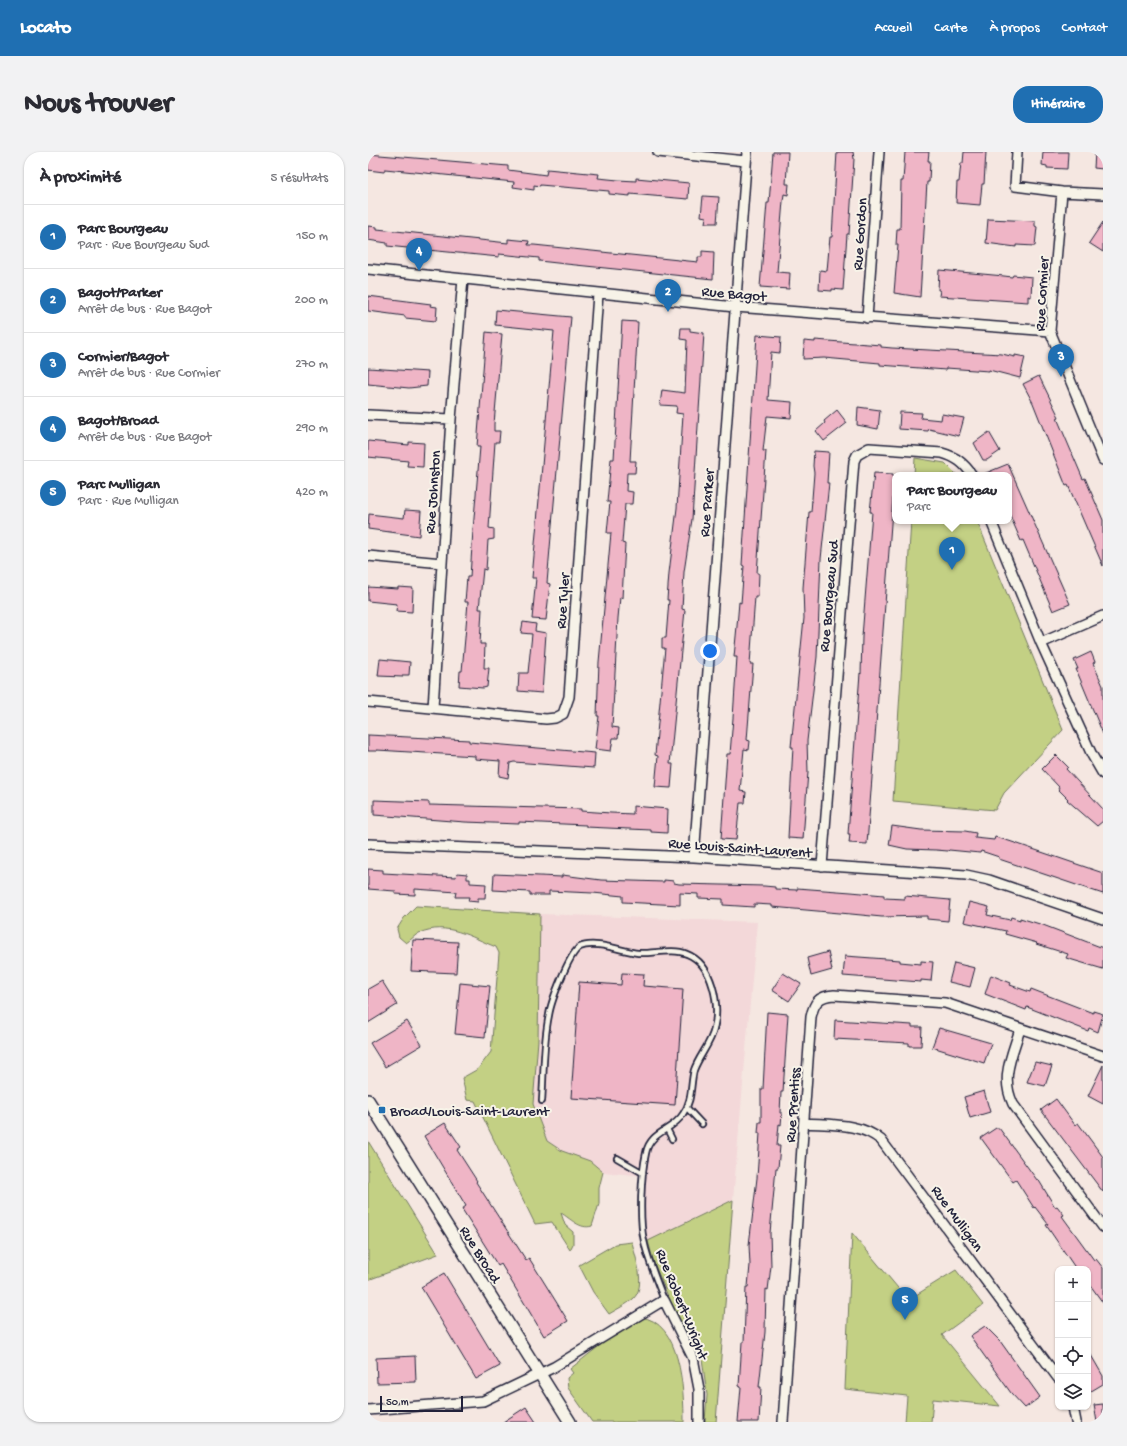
<!DOCTYPE html>
<html lang="fr">
<meta charset="utf-8">
<style>
:root{--surface:#fff;--page:#f2f2f3;--text:#2b2b33;--muted:#7c7c81;--line:#e1e1e2;--accent:#1f6fb2}
body{margin:0;font-family:"Gochi Hand",sans-serif;background:var(--page);color:var(--text)}
.controls{position:absolute;right:12px;bottom:12px;display:grid;overflow:hidden;border-radius:8px;box-shadow:0 1px 3px #0004}
.controls button{width:36px;height:36px;display:grid;place-items:center;padding:0;border:0;border-bottom:1px solid var(--line);background:var(--surface);color:var(--text);font:20px sans-serif}
.scale{position:absolute;left:12px;bottom:10px;width:83px;box-sizing:border-box;padding-left:4px;border:2px solid #22223b;border-top:0;font-size:11px;line-height:14px;white-space:nowrap;color:#22223b;-webkit-text-stroke:3px #f7f3e8;paint-order:stroke}
.you{position:absolute;left:342px;top:499px;width:14px;height:14px;margin:-10px;border:3px solid #fff;border-radius:50%;background:#1a73e8;box-shadow:0 0 0 6px #1a73e833}
.badge{display:grid;place-items:center;width:26px;height:26px;border-radius:50%;background:var(--accent);color:#fff;font-size:13px;font-weight:700}
.pin{position:absolute;translate:-50% -33px;filter:drop-shadow(0 1px 2px #0008)}
.pin::after{content:'';position:absolute;top:21px;width:14px;height:12px;background:inherit;clip-path:polygon(0 0,100% 0,50% 100%)}
.popup{position:absolute;left:524px;top:320px;width:120px;height:52px;box-sizing:border-box;display:grid;place-content:center;border-radius:8px;background:var(--surface);filter:drop-shadow(0 1px 3px #0005);font-size:13px;white-space:nowrap;color:var(--muted)}
.popup b{font-size:15px;color:var(--text)}
.popup::after{content:'';position:absolute;left:50%;top:100%;margin-left:-8px;border:8px solid transparent;border-top-color:var(--surface)}
.list{margin:0;padding:0;list-style:none}
h2{display:flex;justify-content:space-between;align-items:center;height:52px;margin:0;padding:0 16px;font-size:17px}
h2 small{font-size:13px;font-weight:400;color:var(--muted)}
.list li{display:grid;grid-template-columns:26px 1fr auto;gap:12px;align-items:center;box-sizing:border-box;height:64px;padding:0 16px;border-top:1px solid var(--line)}
.list b{display:block;font-size:15px;white-space:nowrap}
.list p{margin:0;font-size:13px;white-space:nowrap;color:var(--muted)}
.list em{font-size:13px;font-style:normal;color:var(--muted)}
.icon{flex:none;width:22px;height:22px;fill:none;stroke:currentColor;stroke-width:2;stroke-linecap:round;stroke-linejoin:round}
.map{position:relative;flex:none;width:735px;height:1270px;overflow:hidden;border-radius:16px}
header{display:flex;align-items:center;gap:24px;box-sizing:border-box;height:56px;padding:0 20px;background:var(--accent);color:#fff}
header strong{font-size:19px}
nav{display:flex;gap:22px;margin-inline-start:auto;font-size:14px}
.intro{display:flex;align-items:center;justify-content:space-between;box-sizing:border-box;height:96px;padding:0 24px}
h1{margin:0;font-size:28px}
.button{padding:10px 18px;border-radius:16px;background:var(--accent);color:#fff;font-size:14px;font-weight:700}
main{display:flex;gap:24px;padding:0 24px}
aside{flex:1;background:var(--surface);border-radius:16px;box-shadow:0 1px 3px #0004}
.map>svg:first-child{display:block}
.built{fill:#f3d8d9}
.green{fill:#c3d084;stroke:#727960}
.building{fill:#efb5c6;stroke:#22223b}
.lines{fill:none;stroke-linecap:round;stroke-linejoin:round}
.service-casing{stroke:#22223b;stroke-width:8}
.minor-casing{stroke:#22223b;stroke-width:12}
.tertiary-casing{stroke:#22223b;stroke-width:14}
.service{stroke:#f7f3e8;stroke-width:4.5}
.minor{stroke:#f7f3e8;stroke-width:9}
.tertiary{stroke:#f7f3e8;stroke-width:11}
.poi-dot{fill:#1f6fb2;stroke:#f7f3e8;stroke-width:1.5}
.labels{text-anchor:middle;stroke-width:4;stroke-linejoin:round;paint-order:stroke}
.street-label{font-size:15px;fill:#22223b;stroke:#f7f3e8}
.poi-label{font-size:15px;fill:#22223b;stroke:#f7f3e8;text-anchor:start}
</style>
<header>
<strong>Locato</strong>
<nav><a>Accueil</a><a>Carte</a><a>À propos</a><a>Contact</a></nav>
</header>
<div class="intro"><h1>Nous trouver</h1><a class="button">Itinéraire</a></div>
<main>
<aside>
<h2>À proximité<small>5 résultats</small></h2>
<ul class="list">
<li><span class="badge">1</span><div><b>Parc Bourgeau</b><p>Parc · Rue Bourgeau Sud</p></div><em>150 m</em></li>
<li><span class="badge">2</span><div><b>Bagot/Parker</b><p>Arrêt de bus · Rue Bagot</p></div><em>200 m</em></li>
<li><span class="badge">3</span><div><b>Cormier/Bagot</b><p>Arrêt de bus · Rue Cormier</p></div><em>270 m</em></li>
<li><span class="badge">4</span><div><b>Bagot/Broad</b><p>Arrêt de bus · Rue Bagot</p></div><em>290 m</em></li>
<li><span class="badge">5</span><div><b>Parc Mulligan</b><p>Parc · Rue Mulligan</p></div><em>420 m</em></li>
</ul>
</aside>
<div class="map">
<svg width="735" height="1270" viewBox="0 0 735 1270">
<rect width="100%" height="100%" fill="#f5e7e1"/>
<filter id="ink" filterUnits="userSpaceOnUse"><feTurbulence type="fractalNoise" baseFrequency=".025" numOctaves="2"/><feDisplacementMap in="SourceGraphic" scale="8" xChannelSelector="R" yChannelSelector="G"/><feConvolveMatrix kernelMatrix="1 2 1 2 8 2 1 2 1" color-interpolation-filters="sRGB"/></filter>
<g filter="url(#ink)">
<!-- built -->
<path class="built" d="M172 762 389 770 365 1048 280 1089 274 1051 276 1024 235 1020 222 1009 194 999 179 989 165 952 170 888Z"/>
<!-- green -->
<path class="green" d="M547 306 577 311 589 323H546Z
M543 369H609L695 578 636 641 627 658 525 649Z
M48 754 172 762 170 888 165 952 179 989 194 999 222 1009 235 1020 231 1036V1052L224 1074C212 1078 202 1066 193 1061L197 1073 205 1080V1092L202 1098 184 1070 167 1072 107 949 99 948 94 926 110 917 123 900 131 801 128 795C102 785 80 769 51 781 47 783 43 788 38 791L31 785 29 777 36 766Z
M0 989 70 1102 0 1128Z
M365 1048 348 1270H337L339 1243 333 1199 310 1168 286 1111 280 1089Z
M484 1081 540 1148 588 1118 615 1153 574 1183 632 1254 565 1247 563 1270H537L539 1244 477 1237Z
M264 1090C267 1105 279 1134 265 1147 258 1153 249 1157 241 1162L225 1140 211 1113 247 1092Z
M272 1165C313 1169 316 1238 316 1270H224L200 1236 199 1226 205 1221 202 1217 263 1169Z"/>
<!-- building -->
<path class="building" d="M405 0H420L418 32H421L420 43 416 42 415 49 409 120 422 121 421 137 392 135 399 51H401Z
M469 0H485L486 7 481 82H479L475 138 464 137V139L451 138 452 118 459 119 462 85H464Z
M537 0H561L560 9H562L561 30H559L552 145 526 141 530 93H528L529 77H532L533 29H535Z
M596 0H618L616 32H614L612 53 588 51 589 30H591L593 11H595Z
M675 0H700L699 17 679 16V14L674 13Z
M727 0H735V17L726 16Z
M0 2 140 14V18L178 23 179 17 231 22 230 26 250 28 268 29V26L321 31 320 47 262 42V44L241 42V39L172 33V34L166 33V38L145 35 146 30 17 17 16 20 0 18Z
M335 44 351 45 349 71H337L338 65 333 64Z
M620 67 667 69V74L669 75 667 94 648 93V95L618 91Z
M735 70V100L721 91Z
M0 74 9 75V77L140 91V87L161 89 160 93H166L330 110V105H334V99L346 100 345 127 198 112 171 109V106L131 102V105L19 94V91L0 88Z
M571 118 636 124 644 125 645 123 664 125 663 145 660 144V150L571 144 572 138H570Z
M0 144 63 152 62 154 69 155 68 169 37 166V164L0 159Z
M128 158 203 165 184 373 179 431 182 432 178 468 164 467 168 426H164L186 179 127 173Z
M254 169 270 170 262 309H268L267 321H259L258 339 265 340 264 352H257L254 391 257 392 254 446 252 445 250 466 244 575 251 576 250 586H245L243 599 227 597 231 564H229L231 510 243 381H239L242 350H239L243 307H246Z
M313 176H322V179L336 181 324 367 316 420 314 457 317 458 302 612H305L303 636 287 635 290 604 287 603 297 496H294V486H298L301 448H299L301 421 309 356 315 262 308 261 309 254 292 253 294 238 317 241 319 188 312 187Z
M118 180 134 182 126 272V279H132L131 290H127L121 376 126 377V387L120 388 118 418 115 417 111 457H114L112 492H117L116 516H121L119 535 115 536 91 534 92 519H94L97 486 100 450H97L99 425H102L105 378 112 295H109Z
M389 183 413 185 412 201 403 200 400 248 424 250 423 266 399 264 395 299H398L389 421H391L390 445H387L382 512H385L379 588 382 589 381 598 376 597 372 639 378 640 377 651H372L368 688 353 687 359 602H362L365 566 369 505H366L369 474 371 450 373 451 376 414 374 413Z
M447 188 513 193V195L524 196 634 202 647 205V203L657 205 652 226 621 218V219L578 216V218L512 213V211L456 206 435 207 436 189 447 190Z
M0 216 60 220 59 234 41 236 0 232Z
M671 224 691 265 689 266 715 327 717 326 735 368V414L700 333 698 334 665 251 655 232Z
M490 255 512 258 510 277 489 273Z
M469 258 479 271 456 289 448 279 457 271 456 269Z
M532 260 554 261 553 266 573 268 574 262 596 266 591 284 561 277 560 279 531 277Z
M621 280 632 299 619 308H615L606 291Z
M0 289 41 293V290L56 291 55 315 39 314 40 309 0 305Z
M446 299 461 300 459 331H461L453 407 449 505 439 589 440 620 435 687 420 686 425 595H423L436 466 435 436 441 360H443L446 321 445 314Z
M640 312 702 452 685 459 655 388 653 389 641 361V323H613Z
M506 321 525 322 526 332 499 692 481 691 482 682H480L492 521 493 522 494 485 504 360H502Z
M37 358 53 359 51 384 0 377 1 362 36 366Z
M0 435 30 437V435L45 436 44 460 28 459 29 452 0 449Z
M155 470 168 472 167 479 178 481 174 541 150 539 151 521H160L164 482 153 481Z
M723 500 727 510 725 511 735 534V582L708 517H710L706 508Z
M12 507 42 510 41 523H35V525L10 524Z
M0 583 101 588V590L227 601 226 616 146 610 142 611 140 626 131 624 132 609 107 607V604L9 598V599H0Z
M688 603 700 615 698 617 735 657V669L729 674 699 648 700 647 690 637 691 635 674 617Z
M6 648 61 650V653L98 654 213 657V659L243 661 265 662V654L300 657 299 681 283 680V678L218 675V673L151 670V672L97 670 6 663Z
M524 674 553 678 597 679 608 681 607 686 626 688 627 685 641 689 735 721V742L631 707V705L613 699 612 701 581 698 580 699 568 698 539 697 521 693Z
M0 717 15 718V721L88 725 89 721 99 722V727H102V731L118 732 117 746H110V750L100 749 101 745H87L88 740 47 737V743L27 742V739L0 737Z
M126 722 194 725V723L233 728 296 730V728L306 729V731L311 732 396 734 407 735V737L429 738V736L483 740 516 743V746L537 747V744L582 748 580 769 559 767V764L514 765 483 762 404 755V753L386 752V755L355 753V747L330 746V742L312 741V753L255 750V744L225 741 181 739V743H162V740L125 738Z
M601 750 621 755 619 763 642 768 643 765 652 768V766L675 773 735 796V817L698 806 700 802 668 792 669 791 637 782 638 779 596 770Z
M45 788 90 790 88 821 43 819Z
M460 800 464 818 443 824 439 806Z
M477 804 532 808V810L553 812V809L565 810 563 829 553 828V830L475 824Z
M586 811 607 816 602 835 581 830Z
M254 821 276 822 275 834 315 837 307 953 203 946 211 830 253 833Z
M415 821 433 832 421 849 404 838Z
M623 823 643 831 642 833 662 840 663 837 725 861V859L735 862 730 880 721 876 720 879 659 855 658 858 617 842Z
M14 829 29 853 0 871V837Z
M92 831 122 834 117 885 87 882Z
M399 860 420 862 415 940H413L412 961H414L413 973 411 972 409 994H412L410 1016H408L402 1081 403 1114 400 1138 398 1137 397 1180 391 1235H393L391 1270H370L373 1235 371 1234 374 1190H376L378 1135H380L382 1113 381 1093 389 1026 392 981H390L391 970H393V937H395Z
M467 868 544 873V875H554L553 894H541V891L466 887Z
M39 869 54 893 17 915 2 891Z
M571 876 623 891 616 911 564 895Z
M667 910 684 914 677 934 659 930Z
M735 913V952L720 944Z
M616 939 622 960 602 966 596 945Z
M688 947 707 973 710 971 735 1005V1040L673 958Z
M77 971 93 995 89 998 109 1029 108 1030 158 1108 161 1106 200 1169 176 1184 133 1112 130 1114 94 1057 98 1054 56 984Z
M628 976H631L669 1028 670 1027 687 1055 689 1054 696 1063 694 1064 726 1108 728 1107 735 1116V1151L720 1130V1117H708L678 1073 680 1072 667 1055 666 1056 648 1028 645 1030 613 986Z
M76 1121 132 1214 108 1227 53 1135Z
M617 1174 632 1189 672 1245 657 1256 643 1241 602 1184Z
M720 1198 735 1224V1232L720 1241Z
M47 1204 48 1230 9 1231 8 1206Z
M735 1252V1270H729L726 1253Z
M158 1255 168 1270H135Z"/>
<g class="lines">
<defs>
<path id="service" d="M174 949C176 921 175 891 181 863 183 850 201 801 212 795 226 788 254 799 270 801 285 802 305 796 319 802 345 812 352 853 346 877 343 891 331 904 326 918 322 933 325 948 315 962 305 979 282 979 278 1001 273 1023 271 1067 276 1089 280 1109 289 1129 296 1148
M319 956 334 972
M299 977 304 987
M249 1006 275 1021"/>
<path id="minor" d="M290 0 378 9
M649 0 647 34 694 40 735 42
M694 40 682 179 735 308
M0 117 367 155 682 179
M499 166 511 0
M0 263 83 267
M623 369 673 491 724 603 735 622
M0 404 74 411
M673 491 735 464
M0 550 178 567 187 566 195 562 201 545 230 142
M65 556 83 267 95 127
M0 692 326 705 598 723 621 728 735 767
M326 705 379 0
M454 714 486 309 489 303 501 296 574 301C588 305 596 311 604 323
M652 877C644 904 632 925 645 952L735 1075
M437 971C463 973 493 971 513 988L690 1226
M705 1255 708 1270
M0 1258 115 1249 186 1215 296 1148 325 1206 331 1237V1270
M415 1270 443 865C446 850 451 844 466 843L577 851 735 904"/>
<path id="tertiary" d="M0 948 202 1270"/>
</defs>
<!-- service casing -->
<use href="#service" class="service-casing"/>
<!-- minor casing -->
<use href="#minor" class="minor-casing"/>
<!-- tertiary casing -->
<use href="#tertiary" class="tertiary-casing"/>
<!-- service -->
<use href="#service" class="service"/>
<!-- minor -->
<use href="#minor" class="minor"/>
<!-- tertiary -->
<use href="#tertiary" class="tertiary"/>
</g>
</g>
<!-- markers -->
<rect class="poi-dot" x="10" y="954" width="8" height="8" rx="2"/>
<g class="labels">
<!-- street labels -->
<g class="street-label">
<text transform="translate(491 82) rotate(-86)" y="5">Rue Gordon</text>
<text transform="translate(366 141) rotate(5)" y="5">Rue Bagot</text>
<text transform="translate(673 142) rotate(-87)" y="5">Rue Cormier</text>
<text transform="translate(64 340) rotate(-86)" y="5">Rue Johnston</text>
<text transform="translate(338 351) rotate(-86)" y="5">Rue Parker</text>
<text transform="translate(460 444) rotate(-85)" y="5">Rue Bourgeau Sud</text>
<text transform="translate(194 449) rotate(-86)" y="5">Rue Tyler</text>
<text transform="translate(372 695) rotate(4)" y="5">Rue Louis-Saint-Laurent</text>
<text transform="translate(424 953) rotate(-86)" y="5">Rue Prentiss</text>
<text transform="translate(590 1066) rotate(54)" y="5">Rue Mulligan</text>
<text transform="translate(113 1102) rotate(58)" y="5">Rue Broad</text>
<text transform="translate(315 1152) rotate(68)" y="5">Rue Robert-Wright</text>
</g>
<!-- poi labels -->
<g class="poi-label">
<text x="22" y="963">Broad/Louis-Saint-Laurent</text>
</g>
</g>
</svg>
<div class="controls">
<button>+</button>
<button>−</button>
<button><svg class="icon" aria-label="locate" viewBox="0 0 24 24"><circle cx="12" cy="12" r="6"/><path d="M12 2v4M12 18v4M2 12h4M18 12h4"/></svg></button>
<button><svg class="icon" aria-label="layers" viewBox="0 0 24 24"><path d="M12 4l9 5-9 5-9-5zM3 14l9 5 9-5"/></svg></button>
</div>
<div class="scale">50 m</div>
<div class="you"></div>
<div class="pin badge" style="left:584px;top:418px">1</div>
<div class="popup"><b>Parc Bourgeau</b>Parc</div>
<div class="pin badge" style="left:300px;top:160px">2</div>
<div class="pin badge" style="left:693px;top:225px">3</div>
<div class="pin badge" style="left:51px;top:119px">4</div>
<div class="pin badge" style="left:537px;top:1168px">5</div>
</div>
</main>
